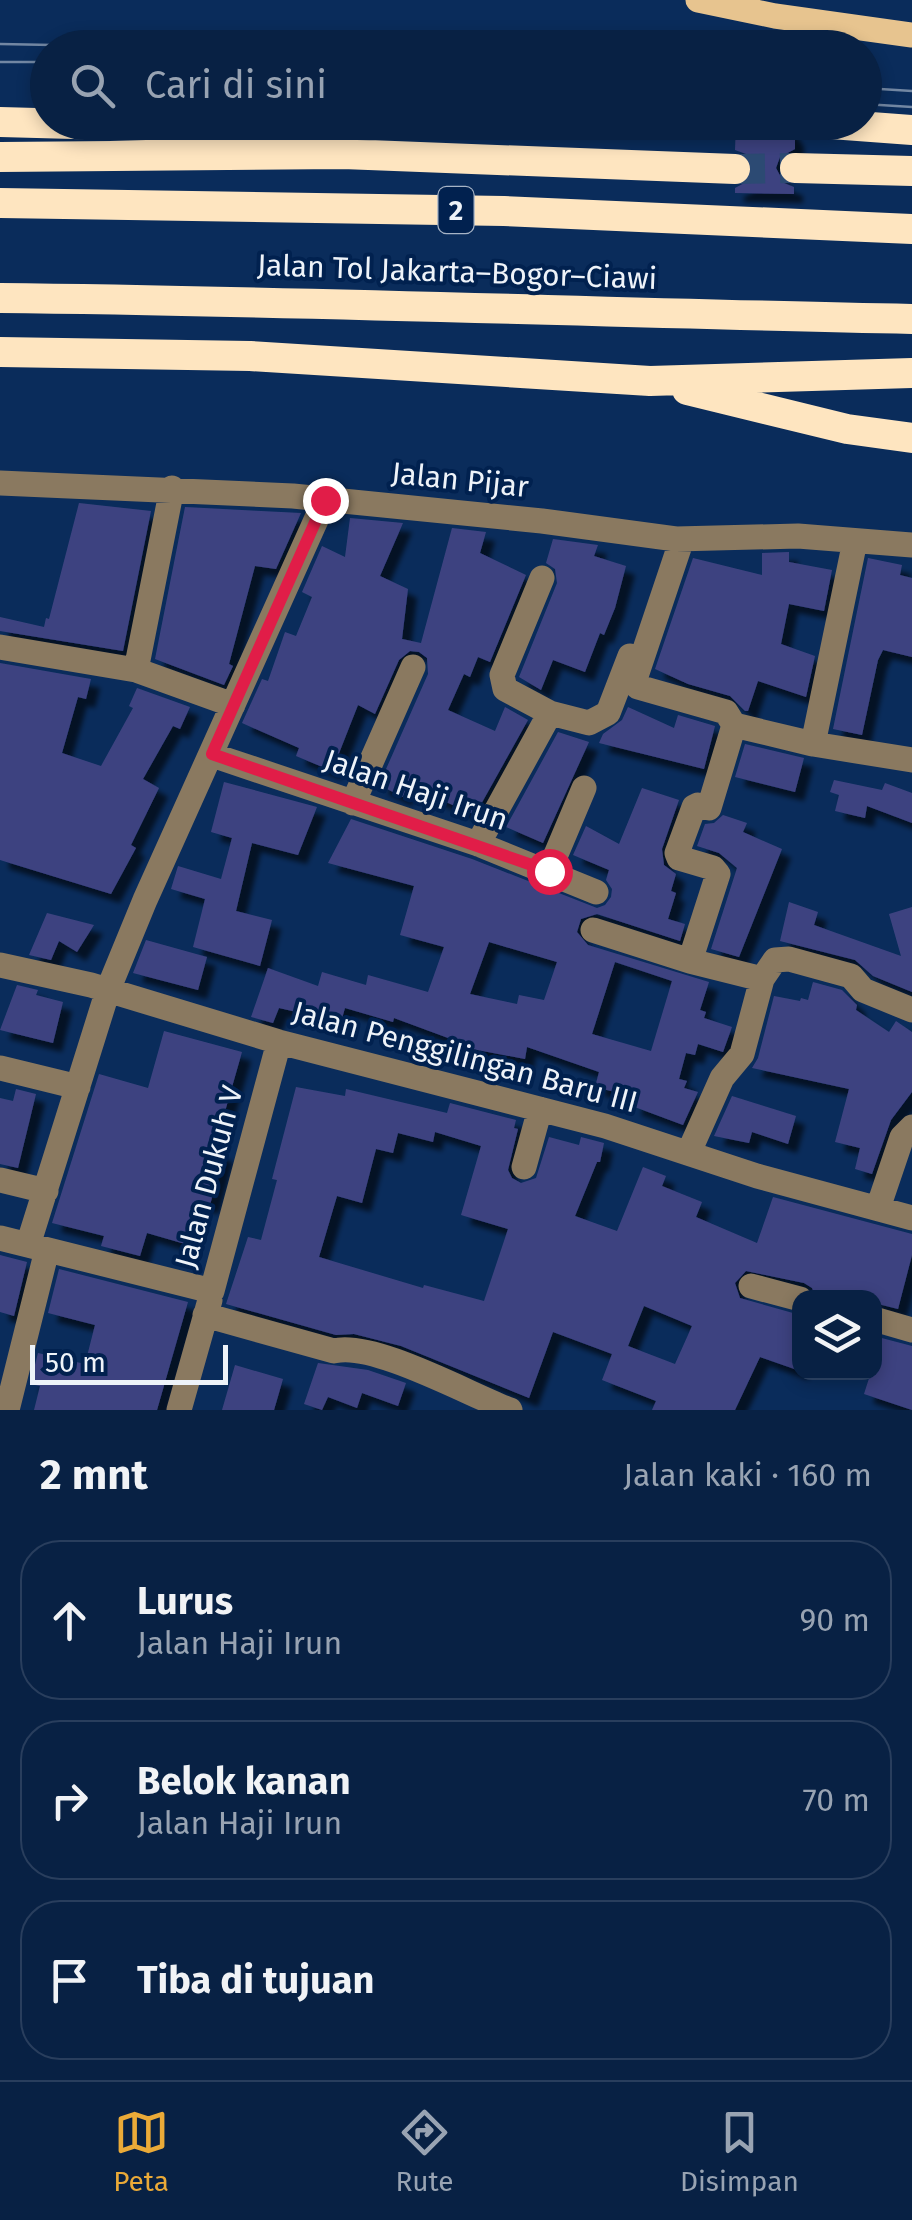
<!DOCTYPE html>
<html lang="id">
<meta charset="utf-8">
<style>
:root{--surface:#082144;--page:#162e4f;--text:#f1f3f6;--muted:#98a3b2;--line:#293e5d;--accent:#eaaa38}
body{margin:0;font-family:"Fira Sans",sans-serif;background:var(--page);color:var(--text)}
.controls{position:absolute;right:30px;bottom:30px;display:grid;overflow:hidden;border-radius:20px;box-shadow:0 5px 15px #0003}
.controls button{width:90px;height:90px;display:grid;place-items:center;padding:0;border:0;border-bottom:2px solid var(--line);background:var(--surface);color:var(--text);font:50px sans-serif}
.scale{position:absolute;left:30px;bottom:25px;width:198px;box-sizing:border-box;padding-left:10px;border:5px solid #eef3f9;border-top:0;font-size:28px;line-height:35px;white-space:nowrap;color:#eef3f9;-webkit-text-stroke:8px #01214f;paint-order:stroke}
.stop{position:absolute;width:30px;height:30px;margin:-22px;border:8px solid #e11d48;border-radius:50%;background:#fff}
.stop.end{background:#e11d48;border-color:#fff;box-shadow:0 2px 10px #0008}
.list{margin:0;padding:0;list-style:none}
h2{display:flex;justify-content:space-between;align-items:center;height:130px;margin:0;padding:0 40px;font-size:42px}
h2 small{font-size:32px;font-weight:400;color:var(--muted)}
.list li{display:grid;grid-template-columns:65px 1fr auto;gap:30px;align-items:center;box-sizing:border-box;height:160px;margin:0 20px 20px;padding:0 20px;border:2px solid var(--line);border-radius:40px}
.list b{display:block;font-size:38px;white-space:nowrap}
.list p{margin:0;font-size:32px;white-space:nowrap;color:var(--muted)}
.list em{font-size:32px;font-style:normal;color:var(--muted)}
.icon{flex:none;width:55px;height:55px;fill:none;stroke:currentColor;stroke-width:2;stroke-linecap:round;stroke-linejoin:round}
.map{position:relative;flex:none;width:912px;height:1410px;overflow:hidden}
.search{position:absolute;background:var(--surface);box-shadow:0 5px 15px #0003;left:30px;right:30px;top:30px;height:110px;display:flex;align-items:center;gap:25px;box-sizing:border-box;padding:0 35px;border-radius:55px;color:var(--muted);font-size:38px}
.sheet{height:670px;background:var(--surface)}
nav{display:flex;justify-content:space-around;align-items:center;box-sizing:border-box;height:140px;border-top:2px solid var(--line);background:var(--surface);font-size:28px;color:var(--muted)}
nav a{display:grid;justify-items:center;gap:5px}
nav .on{color:var(--accent)}
.map>svg:first-child{display:block}
.building{fill:#3e4380;fill-rule:evenodd;filter:url(#shadow)}
.lines{fill:none;stroke-linecap:round;stroke-linejoin:round}
.highway-tunnel{stroke:#2c4a73;stroke-width:30;stroke-dasharray:30 15;stroke-linecap:butt}
.minor{stroke:#8a7960;stroke-width:25}
.major{stroke:#e7c48f;stroke-width:25}
.highway{stroke:#fee5c0;stroke-width:30}
.tram{stroke:#7287a3;stroke-width:2.5}
.route{stroke:#e11d48;stroke-width:12}
.labels{text-anchor:middle;stroke-width:8;stroke-linejoin:round;paint-order:stroke}
.shield{fill:#01214f;stroke:#a7b4c6;stroke-width:2.5}
.shield-label{font-size:28px;font-weight:bold;fill:#eef3f9}
.street-label{font-size:30px;fill:#eef3f9;stroke:#01214f}
</style>
<div class="map">
<svg width="912" height="1410" viewBox="0 0 912 1410">
<defs>
<filter id="shadow"><feDropShadow dx="9" dy="9" stdDeviation="2.5" flood-color="#0009"/></filter>
</defs>
<rect width="100%" height="100%" fill="#0a2c5b"/>
<!-- building -->
<path class="building" d="M736 124 786 125 795 138V149L780 157 776 168 784 183 794 187V194L735 193V188L750 180 754 169 746 154 735 150Z
M79 503 151 511 123 651 0 631V617L44 627 46 618 49 619Z
M185 507 301 513 276 569 255 566 229 664 233 666 224 685 155 659Z
M350 518 403 523 380 576 408 589 402 639 421 643 452 528 486 532 480 553 526 575 490 662 478 657 470 677 464 674 448 710 495 731 505 707 528 720 475 815 408 785 403 797 379 785 428 674 427 658 419 652 410 651 399 660 375 714 358 705 332 771 296 756 299 748 242 723 262 679 268 681 285 632 296 636 312 597 302 592 322 546 345 557Z
M553 539 598 545 594 556 626 566 615 608 604 635 600 633 585 672 553 660 541 690 519 677 557 583 555 569 546 563Z
M789 552V562L832 570 824 611 789 604 781 644 815 656 806 697 758 681 748 711H745L730 696 688 684 655 669 693 558 762 575V553Z
M868 558 902 565 900 575 912 578V657L883 650 878 660 862 735 833 729Z
M0 663 91 679 86 699 78 697 62 753 101 766 133 708 129 706 137 688 190 707 180 729 173 726 143 779 159 788 131 845 136 848 111 894 0 860Z
M628 707 674 728 678 715 715 726 704 769 599 743 603 734 622 720Z
M558 732 589 742 543 843 506 827Z
M745 744 804 758 795 792 735 777Z
M834 780 882 790 885 783 912 793V823L867 806 865 818 835 811 839 795 830 792Z
M224 782 317 807 298 855 252 843 236 911 272 920 260 966 193 947 205 899 171 889 178 866 221 879 232 838 211 832Z
M642 788 679 800 662 849 664 865 676 874 671 891 676 893 668 919 685 924 680 941 597 914 581 919 577 932 588 945 709 982 700 1010 706 1012 704 1018 732 1027 723 1052 698 1044 695 1055 686 1053 679 1079 687 1081 684 1088 698 1092 683 1125 632 1106 635 1097 595 1087 599 1072 527 1047 525 1059 467 1048V1045L394 1018 393 1022 345 1008 341 1022 279 1008 273 1023 251 1017 268 968 318 986 322 972 366 985 368 975 428 992 444 947 400 935 414 886 328 863 351 819 472 859 597 908 605 905 611 897 612 889 606 880 609 870 573 855 586 826 619 844ZM489 942 557 962 544 1000 519 995 517 1004 470 994ZM615 962 672 981 651 1051 592 1034Z
M723 815 747 823 743 832 782 849 739 957 711 949 737 868 719 853 697 846 705 824 714 823Z
M789 902 818 912 814 925 901 956 889 914 912 907V992L873 976 855 960 780 941Z
M47 913 94 925 77 952 59 941 51 960 29 955Z
M146 940 207 957 198 990 133 973Z
M813 982 842 990 857 1005 856 1010 889 1032 896 1021 912 1032V1092L891 1120 872 1174 855 1169 860 1148 835 1142 849 1089 752 1068 758 1058 774 996 800 1001 801 998 808 1000Z
M17 985 38 990 36 995 63 1002 53 1043 0 1030Z
M164 1031 242 1052 214 1150 224 1153 210 1205 196 1202 185 1244 147 1233 140 1256 101 1246 104 1236 52 1223 99 1074 148 1088Z
M296 1087 345 1096 346 1089 447 1113 450 1103 516 1120 514 1128 518 1129 508 1170 512 1178 521 1183 536 1178 549 1137 579 1145 581 1137 604 1143 600 1162H597L575 1216 617 1231 643 1167 666 1176 662 1186 702 1202 696 1217 757 1243 773 1197 912 1234V1255L898 1309 874 1303V1298H816L812 1288 804 1283 746 1271 735 1283 740 1298 800 1315V1371L760 1357 735 1410H652L656 1401 602 1380 612 1354 553 1332 529 1398 401 1346 354 1334 336 1335 226 1304 248 1237 261 1240 277 1180 272 1179ZM435 1132 481 1146 461 1215 508 1229 484 1301 424 1285 423 1288 319 1257 337 1196 362 1203 376 1149 393 1153 398 1133 433 1142ZM644 1306 692 1326 675 1364 628 1346Z
M16 1089 36 1094 18 1168 0 1164V1098L13 1101Z
M732 1096 796 1116 788 1144 752 1132 749 1143 714 1136Z
M0 1255 27 1262 14 1316 0 1312Z
M59 1269 188 1302 157 1410H34L40 1386 30 1384 38 1353 85 1364 95 1325 48 1313Z
M874 1336 912 1346V1410L864 1394 871 1372H874Z
M318 1363 368 1370 406 1383 398 1406 362 1393 357 1408 328 1397 322 1410 304 1404Z
M235 1365 283 1379 274 1410H222Z"/>
<g class="lines">
<!-- highway-tunnel -->
<path class="highway-tunnel" d="M735 169 795 168"/>
<!-- minor -->
<path class="minor" d="M0 483 293 496 542 521 676 539 798 536 912 545
M682 539 635 679 638 687 726 712 734 725 813 744 912 760
M542 578 502 675 505 689 550 713 589 723 608 713 630 656
M0 647 136 670 233 705
M136 670 172 488
M813 744 855 541
M212 755 478 844 596 892
M353 803 413 667
M478 844 550 713
M549 871 584 788
M593 930 690 961 762 979
M690 961 718 874 713 868 679 858 677 853 694 807 698 805 709 808 734 725
M0 965 91 985 279 1042 605 1126 757 1176 912 1218
M0 1068 78 1087
M689 1152 722 1078 742 1054 762 979 775 960 789 959 851 976 863 990 912 1010
M524 1167 540 1109
M0 1180 46 1191
M878 1208 902 1137 912 1127
M0 1238 212 1291 279 1042
M28 1245 108 990 145 900 325 500
M751 1286 800 1299
M205 1315 334 1351C373 1341 468 1394 510 1410
M874 1319 912 1330
M7 1410 47 1250
M179 1410 210 1300"/>
<!-- major -->
<path class="major" d="M698 0 775 16 912 35"/>
<!-- highway -->
<path class="highway" d="M0 122 220 128 517 122
M804 122 912 130
M0 157 343 154 735 169
M795 168 912 171
M0 203 504 211 912 229
M0 298C304 301 608 313 912 319
M0 352 250 356 650 381 912 373
M687 390 847 429 912 438"/>
<!-- tram -->
<path class="tram" d="M0 44 212 48
M0 62H48
M864 88 912 91
M864 104 912 107"/>
</g>
<g class="lines">
<!-- route -->
<path class="route" d="M325 500 212 754 549 871"/>
</g>
<g class="labels">
<!-- shield labels -->
<rect class="shield" x="438.5" y="187" width="35" height="46" rx="8"/>
<g class="shield-label">
<text x="456" y="220">2</text>
</g>
<!-- street labels -->
<g class="street-label">
<text transform="translate(457 272) rotate(2)" y="10">Jalan Tol Jakarta–Bogor–Ciawi</text>
<text transform="translate(460 480) rotate(6)" y="10">Jalan Pijar</text>
<text transform="translate(416 790) rotate(19)" y="10">Jalan Haji Irun</text>
<text transform="translate(465 1057) rotate(15)" y="10">Jalan Penggilingan Baru III</text>
<text transform="translate(209 1177) rotate(-75)" y="10">Jalan Dukuh V</text>
</g>
</g>
</svg>
<div class="controls">
<button><svg class="icon" aria-label="layers" viewBox="0 0 24 24"><path d="M12 4l9 5-9 5-9-5zM3 14l9 5 9-5"/></svg></button>
</div>
<div class="scale">50 m</div>
<div class="stop" style="left:549px;top:871px"></div>
<div class="stop end" style="left:325px;top:500px"></div>
<div class="search"><svg class="icon" aria-label="search" viewBox="0 0 24 24"><circle cx="10" cy="10" r="6"/><path d="M15 15l6 6"/></svg>Cari di sini</div>
</div>
<section class="sheet">
<h2>2 mnt<small>Jalan kaki · 160 m</small></h2>
<ul class="list">
<li><svg class="icon" aria-label="ahead" viewBox="0 0 24 24"><path d="M12 20V5M6 11l6-6 6 6"/></svg><div><b>Lurus</b><p>Jalan Haji Irun</p></div><em>90 m</em></li>
<li><svg class="icon" aria-label="right" viewBox="0 0 24 24"><path d="M7 20v-9h11M14 6l5 5-5 5"/></svg><div><b>Belok kanan</b><p>Jalan Haji Irun</p></div><em>70 m</em></li>
<li><svg class="icon" aria-label="arrive" viewBox="0 0 24 24"><path d="M6 21V4h12l-3 4 3 4H6"/></svg><div><b>Tiba di tujuan</b></div></li>
</ul>
</section>
<nav>
<a class="on"><svg class="icon" aria-label="map" viewBox="0 0 24 24"><path d="M3 6l6-2 6 2 6-2v14l-6 2-6-2-6 2zM9 4v14M15 6v14"/></svg>Peta</a>
<a><svg class="icon" aria-label="directions" viewBox="0 0 24 24"><path d="M12 3l9 9-9 9-9-9zM9 14v-3h6M13 9l2 2-2 2"/></svg>Rute</a>
<a><svg class="icon" aria-label="saved" viewBox="0 0 24 24"><path d="M7 4h10v16l-5-4-5 4z"/></svg>Disimpan</a>
</nav>
